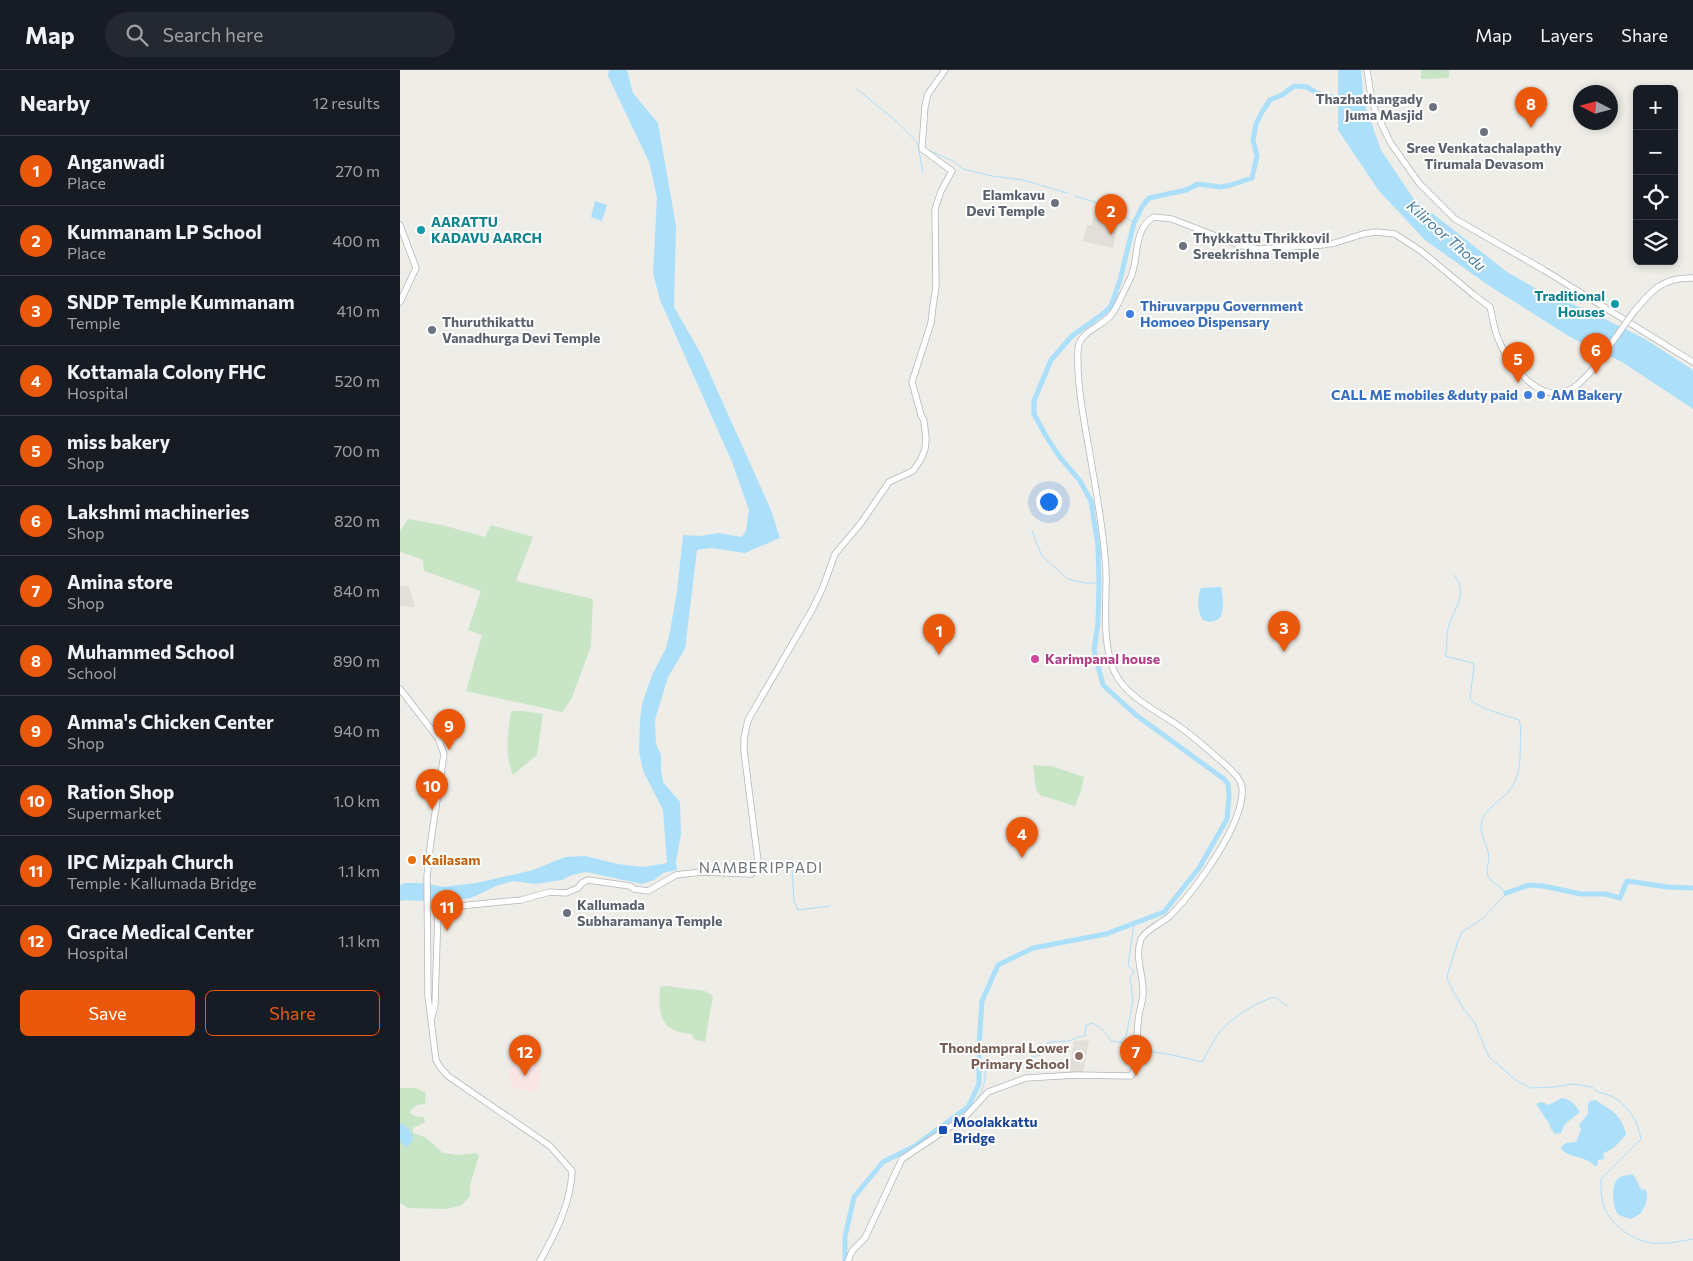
<!DOCTYPE html>
<meta charset="utf-8">
<style>
:root{--surface:#171b24;--page:#242831;--text:#f1f3f6;--muted:#9ea1a6;--line:#363941;--accent:#ea580c}
body{margin:0;font-family:Commissioner,sans-serif;background:var(--page);color:var(--text)}
.controls{position:absolute;right:15px;top:15px;display:grid;overflow:hidden;border-radius:8px;box-shadow:0 2px 8px #0003}
.controls button{width:45px;height:45px;display:grid;place-items:center;padding:0;border:0;border-bottom:1px solid var(--line);background:var(--surface);color:var(--text);font:25px sans-serif}
.compass{position:absolute;left:1173px;top:15px;width:45px;height:45px;border-radius:50%;background:var(--surface);box-shadow:0 2px 8px #0003;rotate:276deg}
.you{position:absolute;left:648px;top:431px;width:18px;height:18px;margin:-12px;border:4px solid #fff;border-radius:50%;background:#1a73e8;box-shadow:0 0 0 8px #1a73e833}
.badge{display:grid;place-items:center;width:32px;height:32px;border-radius:50%;background:var(--accent);color:#fff;font-size:16px;font-weight:700}
.pin{position:absolute;translate:-50% -41px;filter:drop-shadow(0 1px 2px #0008)}
.pin::after{content:'';position:absolute;top:26px;width:18px;height:15px;background:inherit;clip-path:polygon(0 0,100% 0,50% 100%)}
.list{margin:0;padding:0;list-style:none}
h2{display:flex;justify-content:space-between;align-items:center;height:65px;margin:0;padding:0 20px;font-size:21px}
h2 small{font-size:16px;font-weight:400;color:var(--muted)}
.list li{display:grid;grid-template-columns:32px 1fr auto;gap:15px;align-items:center;box-sizing:border-box;height:70px;padding:0 20px;border-top:1px solid var(--line)}
.list b{display:block;font-size:19px;white-space:nowrap}
.list p{margin:0;font-size:16px;white-space:nowrap;color:var(--muted)}
.list em{font-size:16px;font-style:normal;color:var(--muted)}
.actions{display:flex;gap:10px;padding:15px 20px}
.actions a{flex:1;padding:11px 0;border:1px solid var(--accent);border-radius:8px;text-align:center;font-size:18px;color:var(--accent)}
.actions .main{background:var(--accent);color:#fff}
.icon{flex:none;width:28px;height:28px;fill:none;stroke:currentColor;stroke-width:2;stroke-linecap:round;stroke-linejoin:round}
.map{position:relative;flex:none;width:1293px;height:1191px;overflow:hidden}
header{display:flex;align-items:center;gap:30px;box-sizing:border-box;height:70px;padding:0 25px;background:var(--surface);border-bottom:1px solid var(--line)}
header strong{font-size:24px}
nav{display:flex;gap:28px;margin-inline-start:auto;font-size:18px}
.search{width:350px;height:45px;background:var(--page);display:flex;align-items:center;gap:12px;box-sizing:border-box;padding:0 18px;border-radius:28px;color:var(--muted);font-size:19px}
main{display:flex}
aside{flex:1;background:var(--surface)}
.map>svg:first-child{display:block}
.education{fill:#e2ded8}
.medical{fill:#fae5e5}
.green{fill:#c8e5c5}
.water{fill:#acdffa}
.lines{fill:none;stroke-linecap:round;stroke-linejoin:round}
.stream{stroke:#acdffa;stroke-width:1}
.canal{stroke:#acdffa;stroke-width:5}
.secondary-casing{stroke:#b3b6ba;stroke-width:7}
.secondary{stroke:#fff;stroke-width:5.5}
.secondary-bridge-casing{stroke:#b3b6ba;stroke-width:7;stroke-linecap:butt}
.secondary-bridge{stroke:#fff;stroke-width:5.5}
.worship-dot{fill:#6b7280;stroke:#fff;stroke-width:2}
.culture-dot{fill:#0f9aa8;stroke:#fff;stroke-width:2}
.shop-dot{fill:#3f7fe0;stroke:#fff;stroke-width:2}
.hotel-dot{fill:#d1479c;stroke:#fff;stroke-width:2}
.food-dot{fill:#e8710a;stroke:#fff;stroke-width:2}
.education-dot{fill:#8d6e63;stroke:#fff;stroke-width:2}
.transit-dot{fill:#1a4fb4;stroke:#fff;stroke-width:2}
.labels{text-anchor:middle;stroke-width:4;stroke-linejoin:round;paint-order:stroke}
.worship-label{font-size:14px;font-weight:bold;fill:#5b616d;stroke:#fff;text-anchor:start}
.culture-label{font-size:14px;font-weight:bold;fill:#0d838f;stroke:#fff;text-anchor:start}
.shop-label{font-size:14px;font-weight:bold;fill:#366cbe;stroke:#fff;text-anchor:start}
.hotel-label{font-size:14px;font-weight:bold;fill:#b23c85;stroke:#fff;text-anchor:start}
.food-label{font-size:14px;font-weight:bold;fill:#c56008;stroke:#fff;text-anchor:start}
.education-label{font-size:14px;font-weight:bold;fill:#785e54;stroke:#fff;text-anchor:end}
.transit-label{font-size:14px;font-weight:bold;fill:#164399;stroke:#fff;text-anchor:start}
.water-label{font-size:15px;font-style:italic;fill:#467ba3;stroke:#fff}
.neighbourhood-label{font-size:15px;letter-spacing:1px;fill:#6f7478;stroke:#fff}
</style>
<header>
<strong>Map</strong>
<div class="search"><svg class="icon" aria-label="search" viewBox="0 0 24 24"><circle cx="10" cy="10" r="6"/><path d="M15 15l6 6"/></svg>Search here</div>
<nav><a>Map</a><a>Layers</a><a>Share</a></nav>
</header>
<main>
<aside>
<h2>Nearby<small>12 results</small></h2>
<ul class="list">
<li><span class="badge">1</span><div><b>Anganwadi</b><p>Place</p></div><em>270 m</em></li>
<li><span class="badge">2</span><div><b>Kummanam LP School</b><p>Place</p></div><em>400 m</em></li>
<li><span class="badge">3</span><div><b>SNDP Temple Kummanam</b><p>Temple</p></div><em>410 m</em></li>
<li><span class="badge">4</span><div><b>Kottamala Colony FHC</b><p>Hospital</p></div><em>520 m</em></li>
<li><span class="badge">5</span><div><b>miss bakery</b><p>Shop</p></div><em>700 m</em></li>
<li><span class="badge">6</span><div><b>Lakshmi machineries</b><p>Shop</p></div><em>820 m</em></li>
<li><span class="badge">7</span><div><b>Amina store</b><p>Shop</p></div><em>840 m</em></li>
<li><span class="badge">8</span><div><b>Muhammed School</b><p>School</p></div><em>890 m</em></li>
<li><span class="badge">9</span><div><b>Amma's Chicken Center</b><p>Shop</p></div><em>940 m</em></li>
<li><span class="badge">10</span><div><b>Ration Shop</b><p>Supermarket</p></div><em>1.0 km</em></li>
<li><span class="badge">11</span><div><b>IPC Mizpah Church</b><p>Temple · Kallumada Bridge</p></div><em>1.1 km</em></li>
<li><span class="badge">12</span><div><b>Grace Medical Center</b><p>Hospital</p></div><em>1.1 km</em></li>
</ul>
<div class="actions"><a class="main">Save</a><a>Share</a></div>
</aside>
<div class="map">
<svg width="1293" height="1191" viewBox="0 0 1293 1191">
<rect width="100%" height="100%" fill="#efede7"/>
<!-- education -->
<path class="education" d="M695 139 703 141 702 150 718 153 713 178 683 171 687 155H692Z
M0 516H9L15 537 0 536Z
M689 970 683 1002H669L674 971Z"/>
<!-- medical -->
<path class="medical" d="M135 989 140 998V1014L135 1023 112 1017 113 1011H110L108 1003 112 995 123 990Z"/>
<!-- green -->
<path class="green" d="M1021 0H1049V8L1021 9Z
M8 449 42 455 85 467 91 455 133 467 116 511 193 529 191 576 171 630 162 642 66 621 82 565 68 560 81 521 24 501 23 490 0 482V461Z
M111 641H123L143 644 137 685 113 705C104 685 108 662 111 641Z
M633 695 651 696 684 707 681 721 675 736 640 725 636 719Z
M265 916 305 921 313 926 305 972 293 969V965C288 963 282 963 277 961 257 955 259 933 260 917Z
M0 1018H16L26 1023 25 1034 16 1035 9 1042 14 1046 24 1047 25 1052 13 1058V1063L25 1067 43 1083 57 1085 76 1083 79 1086 70 1115V1126L62 1135 47 1139 8 1138 0 1133Z"/>
<!-- water -->
<path class="water" d="M209 0H227L233 23 258 53 276 156 274 237 301 284 371 440 380 468 345 483 311 478 297 480 285 579 268 607 255 650 256 674 261 685V699L263 712 280 732 281 765 276 791 277 800 263 803 254 810 242 814 186 802 172 805 162 810 135 814 113 811 96 816 71 828 37 832 5 830 0 831V815L5 813H24L43 817 76 813 133 800 165 787 185 786 218 794 243 797 267 793 263 740 243 701 239 681 240 650 242 634 252 605 266 578 270 561 277 522 283 465 300 466 318 463 342 467 346 461 349 440 332 392 260 230 253 203 257 127 249 92 208 6Z
M938 0H961L964 32 981 80 1013 128 1107 202 1142 222 1189 241 1245 269 1293 300V339L1222 292 1170 267 1085 213 1025 170 979 121 938 60Z
M195 131 207 135 202 151 191 147Z
M821 517C824 532 827 558 803 550 797 541 797 528 801 518Z
M1162 1028C1171 1029 1175 1035 1180 1042L1165 1054 1161 1063 1155 1064C1148 1056 1151 1055 1146 1049 1143 1044 1140 1040 1136 1034L1142 1032 1149 1035Z
M1196 1030C1211 1041 1221 1043 1226 1064 1220 1072 1213 1080 1203 1083L1204 1089 1198 1090 1197 1096H1195C1182 1084 1171 1089 1161 1079L1162 1076 1166 1073 1176 1072 1181 1060 1179 1055 1188 1044V1036L1189 1031Z
M0 1053C7 1056 12 1061 13 1069L8 1077 2 1074 0 1070Z
M1232 1104C1237 1108 1238 1115 1242 1120L1245 1119C1250 1127 1245 1137 1240 1144L1231 1149C1228 1148 1223 1147 1219 1145 1212 1139 1210 1112 1220 1107 1223 1105 1228 1106 1232 1104Z"/>
<g class="lines">
<!-- stream -->
<path class="stream" d="M457 19 496 51 516 71 518 75 523 103
M526 79 553 91 563 99 592 106 623 110 667 123
M675 126 707 136 734 153
M632 461 642 486 668 509 684 513H699
M1054 505C1070 524 1053 538 1048 559 1046 568 1048 577 1045 586L1073 593 1074 596 1070 629C1075 637 1108 646 1119 650L1121 657C1119 678 1124 703 1109 721 1100 732 1081 740 1081 757 1081 767 1088 776 1089 787 1089 794 1084 803 1090 809 1095 815 1104 817 1105 825L1082 849 1062 862 1058 871 1048 903 1047 908 1052 919 1063 938 1074 952 1089 987 1117 1011 1131 1018 1153 1017 1173 1014 1192 1017C1198 1024 1206 1023 1213 1027 1229 1036 1238 1052 1241 1069L1201 1109C1201 1119 1201 1130 1205 1139 1211 1153 1228 1167 1243 1171 1258 1176 1277 1172 1293 1169
M392 789V793
M392 800 394 831 398 840 430 836
M720 972 727 977 734 979
M740 980 773 985 802 992C807 984 811 975 816 967 826 951 857 931 875 927L887 936
M568 1037C580 1031 587 1012 585 999L592 991 610 1000 615 999 620 1000 628 989 647 982V973C655 970 664 973 672 970 677 968 680 966 685 966L686 955 692 953C695 955 701 957 703 960 710 967 707 972 720 972L726 966 730 947 733 930 730 908 734 901 728 896 734 853"/>
<!-- canal -->
<path class="canal" d="M1106 823 1129 815 1143 816 1181 824H1205L1220 828 1227 811 1268 817 1293 818
M445 1191V1167L454 1127 483 1092 515 1076 568 1037 579 1014V975L582 931 598 895 633 878 706 864 764 842 799 798 827 749 829 725 828 714 824 709 736 645 703 615 694 580 698 553 699 513 698 476 691 431 680 411 659 386 646 366 634 344V331L651 290 672 266 704 243 711 236 720 210 734 153 743 135 749 128 786 120 798 114 821 117 831 115 852 108 857 86 853 70 856 54 862 42 870 30 882 25 894 16 907 17 917 23 942 30"/>
<defs>
<path id="secondary" d="M967 0 971 26 975 40 990 72 1019 113 1055 149 1144 200 1293 292
M0 155 16 198 0 232
M1233 243C1251 221 1262 207 1293 208
M0 619 38 668 44 684 31 770 27 806 28 926 36 990 40 997 48 1006 150 1076 172 1101C171 1133 155 1164 140 1191
M32 947 35 935 38 841 41 839 69 835 121 830 150 822 166 823 178 818 182 813 188 810 230 816 234 819 248 821 276 805 284 804 302 802 351 804 359 799 344 681V668L348 650 412 540 423 517 435 484 461 453 489 412 513 401 521 389 525 379 526 368 524 351 521 345 512 312 531 253 533 236 536 216 535 139 541 121 552 101 522 79V77L525 36 528 24 545 0
M448 1191 452 1181 465 1168 502 1089 565 1047 588 1022 626 1008 677 1005 731 1006C740 991 736 969 738 953 738 943 743 933 743 923 744 906 734 886 741 869 746 859 763 853 771 845 795 820 846 752 842 717 840 708 834 703 828 697 813 684 799 671 783 659 760 642 728 629 715 603 701 574 707 531 706 500 704 465 698 431 692 397 687 364 679 332 678 299 678 291 677 281 679 274 684 260 703 256 712 244 719 234 724 220 730 209 740 189 732 159 754 147L772 149 839 175 858 179 922 175 935 173 963 164 976 162 995 164 1021 181 1074 225 1090 237C1093 248 1094 261 1099 271 1108 292 1133 325 1158 323 1173 322 1183 310 1193 299"/>
</defs>
<!-- secondary casing -->
<use href="#secondary" class="secondary-casing"/>
<!-- secondary -->
<use href="#secondary" class="secondary"/>
<defs>
<path id="secondary-bridge" d="M1193 299 1233 243"/>
</defs>
<!-- secondary-bridge casing -->
<use href="#secondary-bridge" class="secondary-bridge-casing"/>
<!-- secondary-bridge -->
<use href="#secondary-bridge" class="secondary-bridge"/>
</g>
<!-- markers -->
<g class="worship-dot">
<circle cx="1033" cy="37" r="5"/>
<circle cx="1084" cy="62" r="5"/>
<circle cx="655" cy="133" r="5"/>
<circle cx="783" cy="176" r="5"/>
<circle cx="32" cy="260" r="5"/>
<circle cx="167" cy="843" r="5"/>
</g>
<g class="culture-dot">
<circle cx="21" cy="160" r="5"/>
<circle cx="1215" cy="234" r="5"/>
</g>
<g class="shop-dot">
<circle cx="730" cy="244" r="5"/>
<circle cx="1128" cy="325" r="5"/>
<circle cx="1141" cy="325" r="5"/>
</g>
<circle class="hotel-dot" cx="635" cy="589" r="5"/>
<circle class="food-dot" cx="12" cy="790" r="5"/>
<circle class="education-dot" cx="679" cy="986" r="5"/>
<rect class="transit-dot" x="538" y="1055" width="10" height="10" rx="2.5"/>
<g class="labels">
<!-- worship labels -->
<g class="worship-label">
<text x="1023" y="34" text-anchor="end">Thazhathangady<tspan x="1023" dy="16">Juma Masjid</tspan></text>
<text x="1084" y="83" text-anchor="middle">Sree Venkatachalapathy<tspan x="1084" dy="16">Tirumala Devasom</tspan></text>
<text x="645" y="130" text-anchor="end">Elamkavu<tspan x="645" dy="16">Devi Temple</tspan></text>
<text x="793" y="173">Thykkattu Thrikkovil<tspan x="793" dy="16">Sreekrishna Temple</tspan></text>
<text x="42" y="257">Thuruthikattu<tspan x="42" dy="16">Vanadhurga Devi Temple</tspan></text>
<text x="177" y="840">Kallumada<tspan x="177" dy="16">Subharamanya Temple</tspan></text>
</g>
<!-- culture labels -->
<g class="culture-label">
<text x="31" y="157">AARATTU<tspan x="31" dy="16">KADAVU AARCH</tspan></text>
<text x="1205" y="231" text-anchor="end">Traditional<tspan x="1205" dy="16">Houses</tspan></text>
</g>
<!-- shop labels -->
<g class="shop-label">
<text x="740" y="241">Thiruvarppu Government<tspan x="740" dy="16">Homoeo Dispensary</tspan></text>
<text x="1118" y="330" text-anchor="end">CALL ME mobiles &amp;duty paid</text>
<text x="1151" y="330">AM Bakery</text>
</g>
<!-- hotel labels -->
<g class="hotel-label">
<text x="645" y="594">Karimpanal house</text>
</g>
<!-- food labels -->
<g class="food-label">
<text x="22" y="795">Kailasam</text>
</g>
<!-- education labels -->
<g class="education-label">
<text x="669" y="983">Thondampral Lower<tspan x="669" dy="16">Primary School</tspan></text>
</g>
<!-- transit labels -->
<g class="transit-label">
<text x="553" y="1057">Moolakkattu<tspan x="553" dy="16">Bridge</tspan></text>
</g>
<!-- water labels -->
<g class="water-label">
<text transform="translate(1046 166) rotate(41)" y="5">Kiliroor Thodu</text>
</g>
<!-- neighbourhood labels -->
<g class="neighbourhood-label">
<text x="361" y="803">NAMBERIPPADI</text>
</g>
</g>
</svg>
<div class="controls">
<button>+</button>
<button>−</button>
<button><svg class="icon" aria-label="locate" viewBox="0 0 24 24"><circle cx="12" cy="12" r="6"/><path d="M12 2v4M12 18v4M2 12h4M18 12h4"/></svg></button>
<button><svg class="icon" aria-label="layers" viewBox="0 0 24 24"><path d="M12 4l9 5-9 5-9-5zM3 14l9 5 9-5"/></svg></button>
</div>
<svg class="compass" viewBox="-18 -18 36 36"><path d="M0-13l5 13h-10z" fill="#e53935"/><path d="M0 13l5-13h-10z" fill="#9ea1a6"/></svg>
<div class="you"></div>
<div class="pin badge" style="left:539px;top:585px">1</div>
<div class="pin badge" style="left:711px;top:165px">2</div>
<div class="pin badge" style="left:884px;top:582px">3</div>
<div class="pin badge" style="left:622px;top:788px">4</div>
<div class="pin badge" style="left:1118px;top:313px">5</div>
<div class="pin badge" style="left:1196px;top:304px">6</div>
<div class="pin badge" style="left:736px;top:1006px">7</div>
<div class="pin badge" style="left:1131px;top:58px">8</div>
<div class="pin badge" style="left:49px;top:680px">9</div>
<div class="pin badge" style="left:32px;top:740px">10</div>
<div class="pin badge" style="left:47px;top:861px">11</div>
<div class="pin badge" style="left:125px;top:1006px">12</div>
</div>
</main>
